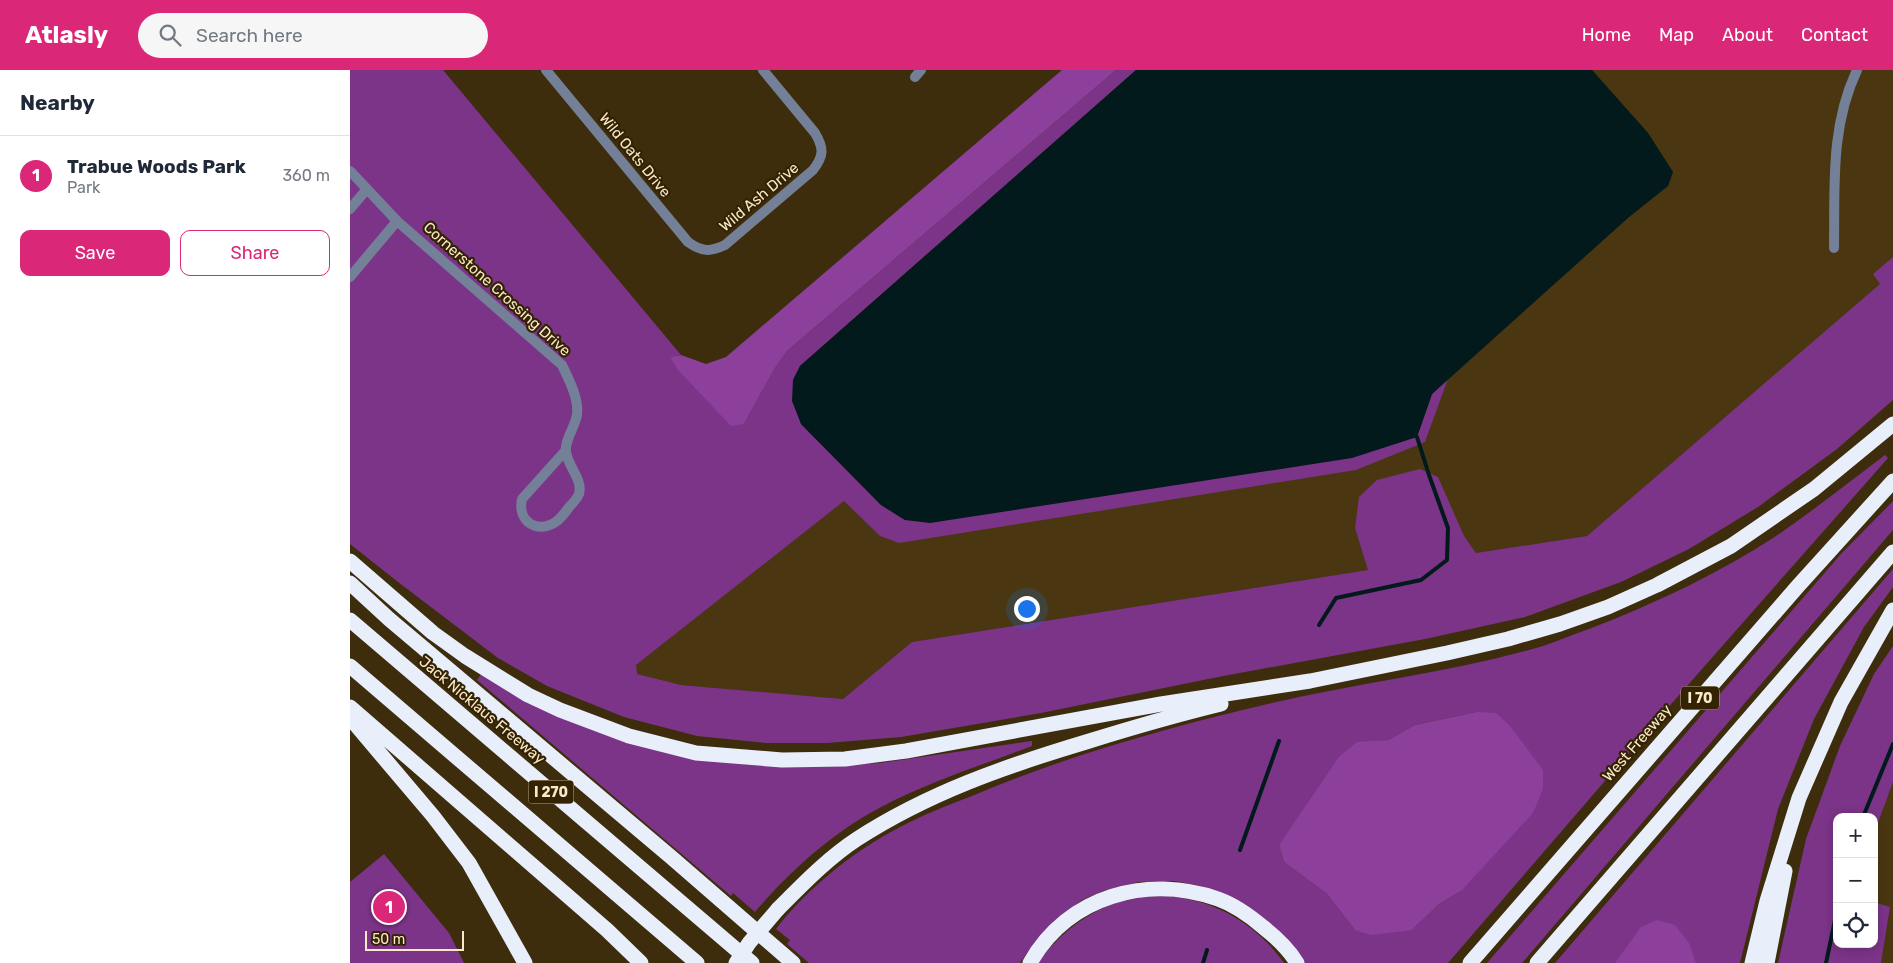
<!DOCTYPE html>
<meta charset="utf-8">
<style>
:root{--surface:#fff;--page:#f6f6f7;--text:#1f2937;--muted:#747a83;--line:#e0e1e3;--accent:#db2777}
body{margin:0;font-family:Rubik,sans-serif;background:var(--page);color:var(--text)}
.controls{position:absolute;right:15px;bottom:15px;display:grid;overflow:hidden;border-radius:10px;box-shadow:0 2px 12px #0003}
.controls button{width:45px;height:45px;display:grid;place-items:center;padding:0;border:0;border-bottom:1px solid var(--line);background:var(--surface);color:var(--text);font:25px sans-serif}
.scale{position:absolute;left:15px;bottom:12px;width:99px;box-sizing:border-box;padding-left:5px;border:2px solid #f9e8ca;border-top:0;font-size:14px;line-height:18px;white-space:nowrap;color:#f9e8ca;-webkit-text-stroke:4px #332303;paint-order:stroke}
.you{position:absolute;left:676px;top:538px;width:18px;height:18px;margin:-12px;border:4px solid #fff;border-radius:50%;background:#1a73e8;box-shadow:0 0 0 8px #1a73e833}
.badge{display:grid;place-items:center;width:32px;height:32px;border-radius:50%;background:var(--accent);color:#fff;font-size:16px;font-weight:700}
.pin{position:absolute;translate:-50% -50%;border:2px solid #fff;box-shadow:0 1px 5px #0006}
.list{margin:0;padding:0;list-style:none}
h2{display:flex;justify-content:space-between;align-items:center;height:65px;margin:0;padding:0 20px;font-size:21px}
h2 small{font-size:16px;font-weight:400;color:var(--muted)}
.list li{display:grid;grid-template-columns:32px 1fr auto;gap:15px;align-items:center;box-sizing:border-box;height:80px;padding:0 20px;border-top:1px solid var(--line)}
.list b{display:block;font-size:19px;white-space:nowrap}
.list p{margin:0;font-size:16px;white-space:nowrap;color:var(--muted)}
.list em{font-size:16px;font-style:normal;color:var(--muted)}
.actions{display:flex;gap:10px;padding:15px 20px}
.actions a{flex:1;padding:11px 0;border:1px solid var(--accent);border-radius:10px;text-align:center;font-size:18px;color:var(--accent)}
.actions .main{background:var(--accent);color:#fff}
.icon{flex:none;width:28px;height:28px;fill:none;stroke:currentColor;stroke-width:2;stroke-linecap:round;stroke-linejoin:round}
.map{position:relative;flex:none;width:1543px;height:893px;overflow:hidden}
header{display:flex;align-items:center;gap:30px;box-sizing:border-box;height:70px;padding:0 25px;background:var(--accent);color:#fff}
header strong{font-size:24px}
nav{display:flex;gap:28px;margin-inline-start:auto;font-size:18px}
.search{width:350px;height:45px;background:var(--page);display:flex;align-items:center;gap:12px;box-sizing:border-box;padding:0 18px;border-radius:28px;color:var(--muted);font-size:19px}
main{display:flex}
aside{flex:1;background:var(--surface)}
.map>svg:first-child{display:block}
.built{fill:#4a3711}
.green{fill:#7c3488;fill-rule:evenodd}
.forest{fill:#8d409b}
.water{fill:#021a1c}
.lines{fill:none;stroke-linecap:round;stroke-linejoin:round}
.stream{stroke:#021a1c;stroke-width:4}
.minor{stroke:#738098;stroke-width:10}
.motorway{stroke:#e8effb;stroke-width:15}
.motorway-bridge{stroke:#e8effb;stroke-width:15}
.labels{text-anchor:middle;stroke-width:4.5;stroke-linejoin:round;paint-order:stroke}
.shield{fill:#332303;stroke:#bead8e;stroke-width:1}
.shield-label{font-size:14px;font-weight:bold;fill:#f9e8ca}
.street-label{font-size:15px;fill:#f9e8ca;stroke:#332303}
</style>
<header>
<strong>Atlasly</strong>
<div class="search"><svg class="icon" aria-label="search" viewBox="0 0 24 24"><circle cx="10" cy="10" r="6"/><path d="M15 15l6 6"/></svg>Search here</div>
<nav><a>Home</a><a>Map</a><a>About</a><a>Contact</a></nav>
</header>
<main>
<aside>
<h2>Nearby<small></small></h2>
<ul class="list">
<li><span class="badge">1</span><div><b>Trabue Woods Park</b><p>Park</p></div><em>360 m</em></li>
</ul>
<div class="actions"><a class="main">Save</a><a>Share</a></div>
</aside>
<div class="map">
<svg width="1543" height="893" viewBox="0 0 1543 893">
<rect width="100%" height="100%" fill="#3e2d0d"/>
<!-- built -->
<path class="built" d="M1242 0H1543V187L1523 204 1531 214 1237 466 1126 483 1114 467 1005 458 1019 500 562 572 493 629 331 615 286 604V595L494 431 530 466 1075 372 1098 309 1279 147 1318 116 1323 102 1298 63Z
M1543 712V893H1531L1540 837 1524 832V764Z"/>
<!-- green -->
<path class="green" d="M0 0H93L331 285 320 287 394 354 425 298 437 281 766 0H786L450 296 443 310 451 354 531 435 555 450 1067 367 1082 324 1098 309 1075 372 1006 400 549 473 530 466 494 431 286 595 287 604 331 615 493 629 562 572 1018 500 1005 458 1009 427 1027 410 1070 399 1088 407 1114 466 1126 483 1237 466 1530 214 1523 204 1543 187V330L1487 379 1408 437 1339 479 1271 512 1175 547 1075 569 868 607 691 643 551 667 477 673H416L347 666 274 647 197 616 148 588 48 512 0 474Z
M1535 385 1538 388 1323 632 1098 893H952L881 828 846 815 824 811 789 812 756 820 732 830 704 851 682 876 670 893H459L437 874 440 870 426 859C460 815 510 776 560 752 580 742 601 734 622 726 718 685 820 657 922 633 1012 612 1104 602 1193 576 1208 571 1224 564 1239 559 1304 534 1368 504 1426 466 1463 441 1499 412 1535 385ZM1126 642 1111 821 1089 834 1062 860H1005L977 824 934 792 929 775 1007 673 1038 670 1065 655Z
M1543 431V460L1172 893H1137L1491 484Z
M1543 499V517L1514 557 1464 649 1428 739 1390 893H1205Z
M1543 576V712L1524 764V747H1487V874H1524V832L1540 837 1531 893H1428L1456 769 1490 676 1524 604Z
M132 603 336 687 401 695 468 697 530 693 682 671V676C632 695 581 711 533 736 483 762 441 800 405 842L383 823 381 826 127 610Z
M34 784 99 863 114 893H0V812Z
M791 827C802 827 814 825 825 827 869 832 909 857 934 893H688C706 867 731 847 760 835 770 831 781 830 791 827Z"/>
<!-- forest -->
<path class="forest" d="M712 0H766L437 281 425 298 394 354 381 356 328 300 320 287 331 285 356 294 376 287Z
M1126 642 1146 643 1160 656 1193 700V719L1183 743 1111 821 1089 834 1062 860 1021 865 1005 860 977 824 934 792 929 775 989 687 1007 672 1038 670 1065 655Z
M1307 850 1325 855 1339 873 1346 893H1265L1291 857Z"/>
<!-- water -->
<path class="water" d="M786 0H1242L1298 63 1323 102 1318 116 1279 147 1082 324 1067 367 1002 388 580 453 555 450 531 435 451 354 442 331 443 310 450 296Z"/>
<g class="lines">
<!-- stream -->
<path class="stream" d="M969 555 986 528 1071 510 1097 490 1098 458 1079 405 1067 367
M1513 747 1543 674
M890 780 929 671
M853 893 857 880
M1476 893 1487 841"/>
<!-- minor -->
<path class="minor" d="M196 0 338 172C352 182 360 182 375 175L463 100C474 86 474 78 465 63L413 0
M565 7 571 0
M0 101 47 151 212 295C219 310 229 328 227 345 225 357 214 371 216 382 218 397 233 409 229 424 227 429 223 433 220 436 216 441 212 447 207 451 188 465 167 452 172 429L216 380
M0 139 17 119
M1484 178C1485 117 1480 57 1507 0
M0 207 47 151"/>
<!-- motorway -->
<path class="motorway" d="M0 491 83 563 115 586 178 625 210 640 279 666 346 683 432 690 495 689 556 681 811 634 960 611 1097 583 1158 569 1210 554 1258 537 1307 515 1381 476 1464 419 1543 354
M0 513 39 549 321 787 443 893
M0 550 402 893
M0 596 347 893
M0 637 257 860 291 893
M0 648 83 746 119 793 175 893
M428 839C453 814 478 788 507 769 578 723 656 696 736 672 781 658 826 645 871 634
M680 893C718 826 797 804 868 829 885 835 900 846 913 857 927 868 938 878 947 893
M1120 893 1448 516 1543 411
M1187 893 1543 482
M1402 893 1417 831 1449 728 1491 632 1543 540
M1417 893 1435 801"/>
<!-- motorway-bridge -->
<path class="motorway-bridge" d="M386 893 399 873 428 839"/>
</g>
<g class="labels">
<!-- shield labels -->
<g class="shield">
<rect x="1331" y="616.5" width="38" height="23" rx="4"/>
<rect x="178.5" y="710.5" width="45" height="23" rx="4"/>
</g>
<g class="shield-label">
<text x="1350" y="633">I 70</text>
<text x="201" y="727">I 270</text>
</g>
<!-- street labels -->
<g class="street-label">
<text transform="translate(285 85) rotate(51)" y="5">Wild Oats Drive</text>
<text transform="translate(409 127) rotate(-40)" y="5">Wild Ash Drive</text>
<text transform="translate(147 219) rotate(42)" y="5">Cornerstone Crossing Drive</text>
<text transform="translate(132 640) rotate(40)" y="5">Jack Nicklaus Freeway</text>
<text transform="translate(1287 673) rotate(-49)" y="5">West Freeway</text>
</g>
</g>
</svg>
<div class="controls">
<button>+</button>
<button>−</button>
<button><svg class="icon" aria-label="locate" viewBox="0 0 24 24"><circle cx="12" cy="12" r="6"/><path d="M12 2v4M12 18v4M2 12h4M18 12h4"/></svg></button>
</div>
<div class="scale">50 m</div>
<div class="you"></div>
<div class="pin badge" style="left:39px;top:837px">1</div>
</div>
</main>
